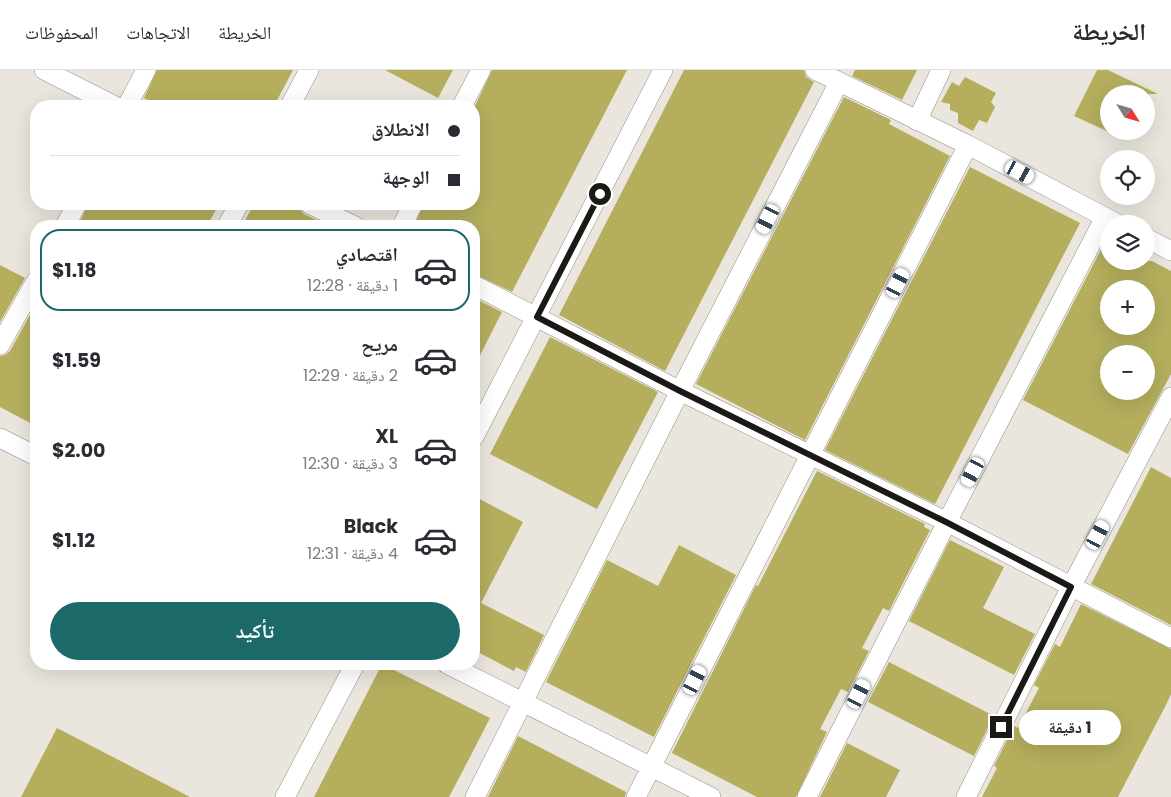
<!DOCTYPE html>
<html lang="ar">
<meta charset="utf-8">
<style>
body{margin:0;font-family:Poppins,"Noto Naskh Arabic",sans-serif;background:#f7f7f7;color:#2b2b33;direction:rtl;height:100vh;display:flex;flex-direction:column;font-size:19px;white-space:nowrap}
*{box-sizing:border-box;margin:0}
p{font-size:16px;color:#7c7c81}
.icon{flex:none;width:28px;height:28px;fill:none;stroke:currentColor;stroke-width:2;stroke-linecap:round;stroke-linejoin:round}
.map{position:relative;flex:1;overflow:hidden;direction:ltr}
.side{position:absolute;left:30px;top:150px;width:450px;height:450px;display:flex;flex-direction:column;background:#fff;border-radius:20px;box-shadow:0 5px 20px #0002;direction:rtl}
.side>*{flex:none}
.banner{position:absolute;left:30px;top:30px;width:450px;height:110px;border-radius:20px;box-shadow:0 5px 20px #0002;direction:rtl;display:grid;align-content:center;height:110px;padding:0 20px;background:#fff}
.needle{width:32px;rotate:127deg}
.controls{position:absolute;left:1100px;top:15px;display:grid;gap:10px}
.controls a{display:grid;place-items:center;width:55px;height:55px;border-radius:50%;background:#fff;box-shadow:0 5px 20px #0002;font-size:25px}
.end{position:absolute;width:22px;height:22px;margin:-11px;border:6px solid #1a1916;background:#fff;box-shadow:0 0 0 2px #fff}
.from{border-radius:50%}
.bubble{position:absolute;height:35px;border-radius:18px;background:#fff;box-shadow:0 5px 20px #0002;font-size:16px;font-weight:700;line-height:35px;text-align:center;direction:rtl}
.car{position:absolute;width:15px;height:30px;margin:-15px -8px;border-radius:6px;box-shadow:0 0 4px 1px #0007;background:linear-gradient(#fff 24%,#345 0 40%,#fff 0 76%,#345 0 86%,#fff 0)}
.banner b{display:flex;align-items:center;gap:18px;height:48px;font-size:19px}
.banner b+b{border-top:1px solid #e1e1e2}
.banner i{width:12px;height:12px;background:#2b2b33}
ul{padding:9px 0 0;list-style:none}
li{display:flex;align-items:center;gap:15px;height:82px;margin:0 10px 8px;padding:0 10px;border:2px solid transparent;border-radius:20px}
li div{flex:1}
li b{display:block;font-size:19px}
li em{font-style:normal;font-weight:700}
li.on{border-color:#1b6969}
li>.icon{width:45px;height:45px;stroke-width:1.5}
.button{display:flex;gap:10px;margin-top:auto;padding:10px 20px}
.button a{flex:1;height:58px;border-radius:30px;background:#1b6969;color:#fff;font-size:20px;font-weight:700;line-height:58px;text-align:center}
header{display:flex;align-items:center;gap:30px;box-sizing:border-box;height:70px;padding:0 25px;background:#fff;border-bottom:1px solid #e1e1e2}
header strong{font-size:24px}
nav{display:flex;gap:28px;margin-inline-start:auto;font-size:18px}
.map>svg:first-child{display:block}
</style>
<header>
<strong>الخريطة</strong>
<nav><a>الخريطة</a><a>الاتجاهات</a><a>المحفوظات</a></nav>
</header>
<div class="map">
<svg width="1171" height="727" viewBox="0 0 1171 727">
<rect width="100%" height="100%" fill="#eae6de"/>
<path fill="#b4ae5d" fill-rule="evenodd" d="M157 0H293L274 36H160L144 28Z
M385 0H453L438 28Z
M492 0H627L512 222 474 204V156H414L424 134H474V38Z
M684 0H804L806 7 814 12 665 301 559 245Z
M855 0H917L902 30 852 6Z
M1097 0H1108L1158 24H1109V62L1074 46Z
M965 7 996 23 991 32 995 37 987 53 979 50 973 61 958 53V43L950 40V34L941 32 952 12 959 16Z
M844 27 891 50 889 54 950 86 805 370 696 314Z
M970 97 1080 153 935 434 825 380Z
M88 134H219L207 156H78Z
M254 134H298L300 140 304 144 329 156H242Z
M1109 164V191H1152L1171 201V304L1128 384 1023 330ZM1109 219H1146V256H1109ZM1109 284H1146V321H1109Z
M0 195 25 208 0 252Z
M474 228 502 242 474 297Z
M36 234V356L0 337V286L5 285 10 281Z
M550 267 658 322 597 439 490 384Z
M1151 397 1171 408V555L1091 514Z
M817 401 925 454 924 457 930 460 889 541 883 538 862 578 869 581 848 622 841 619 820 659 827 662 796 727H757L672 683 756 515 758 516Z
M474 426 523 452 481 533 544 565 526 602 516 597 514 601 474 580Z
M950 470 1004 497 983 538 1035 564 1014 605 909 551Z
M679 475 736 505 654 667 546 612 607 490 658 516Z
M1081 534 1171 579V624L1166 635 1118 727H982L997 698 994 696 1014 656 1018 658 1039 618 1034 615 1055 574 1060 577Z
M889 592 994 646 974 686 868 632Z
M382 594 490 648 469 689 449 727H314Z
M57 658 190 727H21Z
M518 666 626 722 625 727H488Z
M847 673 900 700 886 727H820Z"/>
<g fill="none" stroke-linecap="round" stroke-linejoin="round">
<defs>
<path id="street" d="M44 0 115 36
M815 0 968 75 1118 154
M127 36 146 0
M290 36 309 0
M462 36 481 0
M917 51 941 0
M309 134 355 156
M65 156 77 134
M227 156 239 134
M402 156 413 134
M1146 168 1171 181
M474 215 680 321 947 452 1171 568
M0 275 36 211
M474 367 663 0
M0 368 36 386
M447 594 711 727
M285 727 355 594
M475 727 680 321 839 12
M636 727 968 75
M807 727 947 452 1105 147
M966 727 1071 517 1171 327"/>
</defs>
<use href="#street" stroke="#95918a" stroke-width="20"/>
<use href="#street" stroke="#fff" stroke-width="19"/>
</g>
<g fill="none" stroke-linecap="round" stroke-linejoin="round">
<path stroke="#1a1916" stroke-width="6" d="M600 124 537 247 680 321 946 452 1071 517 1001 657"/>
</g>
</svg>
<div class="controls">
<a><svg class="needle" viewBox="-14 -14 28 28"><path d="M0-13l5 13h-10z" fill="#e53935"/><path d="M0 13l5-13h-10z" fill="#7c7c81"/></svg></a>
<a><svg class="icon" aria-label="locate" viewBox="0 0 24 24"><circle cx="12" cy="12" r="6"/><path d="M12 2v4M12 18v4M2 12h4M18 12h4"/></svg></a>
<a><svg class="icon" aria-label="layers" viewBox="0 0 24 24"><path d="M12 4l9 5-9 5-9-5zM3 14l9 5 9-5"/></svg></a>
<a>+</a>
<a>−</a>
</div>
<i class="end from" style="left:600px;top:124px"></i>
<i class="end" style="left:1001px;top:657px"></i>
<div class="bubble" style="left:1019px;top:640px;width:102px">1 دقيقة</div>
<i class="car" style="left:1020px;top:102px;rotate:118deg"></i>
<i class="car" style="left:768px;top:149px;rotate:207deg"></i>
<i class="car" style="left:898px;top:213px;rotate:27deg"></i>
<i class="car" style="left:973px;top:402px;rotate:208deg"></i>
<i class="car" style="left:1098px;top:465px;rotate:28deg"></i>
<i class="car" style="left:695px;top:610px;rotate:27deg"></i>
<i class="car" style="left:859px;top:624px;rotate:27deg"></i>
<div class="banner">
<b><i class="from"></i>الانطلاق</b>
<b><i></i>الوجهة</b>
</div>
<section class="side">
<ul>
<li class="on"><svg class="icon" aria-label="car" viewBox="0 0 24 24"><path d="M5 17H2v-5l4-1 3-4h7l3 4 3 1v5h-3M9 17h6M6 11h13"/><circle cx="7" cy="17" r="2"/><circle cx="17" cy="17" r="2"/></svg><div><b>اقتصادي</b><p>1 دقيقة · 12:28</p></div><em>$1.18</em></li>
<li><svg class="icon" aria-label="car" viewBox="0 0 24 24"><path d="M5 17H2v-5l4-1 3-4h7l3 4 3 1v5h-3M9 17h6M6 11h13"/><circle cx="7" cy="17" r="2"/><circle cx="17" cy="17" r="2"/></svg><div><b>مريح</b><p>2 دقيقة · 12:29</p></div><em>$1.59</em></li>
<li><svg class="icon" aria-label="car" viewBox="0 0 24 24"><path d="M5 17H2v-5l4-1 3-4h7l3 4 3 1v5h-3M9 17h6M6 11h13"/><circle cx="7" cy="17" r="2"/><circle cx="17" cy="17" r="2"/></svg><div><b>XL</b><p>3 دقيقة · 12:30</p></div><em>$2.00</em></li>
<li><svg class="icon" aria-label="car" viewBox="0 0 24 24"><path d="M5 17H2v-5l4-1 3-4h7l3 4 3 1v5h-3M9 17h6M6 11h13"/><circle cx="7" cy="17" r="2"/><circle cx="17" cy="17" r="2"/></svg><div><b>Black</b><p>4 دقيقة · 12:31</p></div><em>$1.12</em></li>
</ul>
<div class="button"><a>تأكيد</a></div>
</section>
</div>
